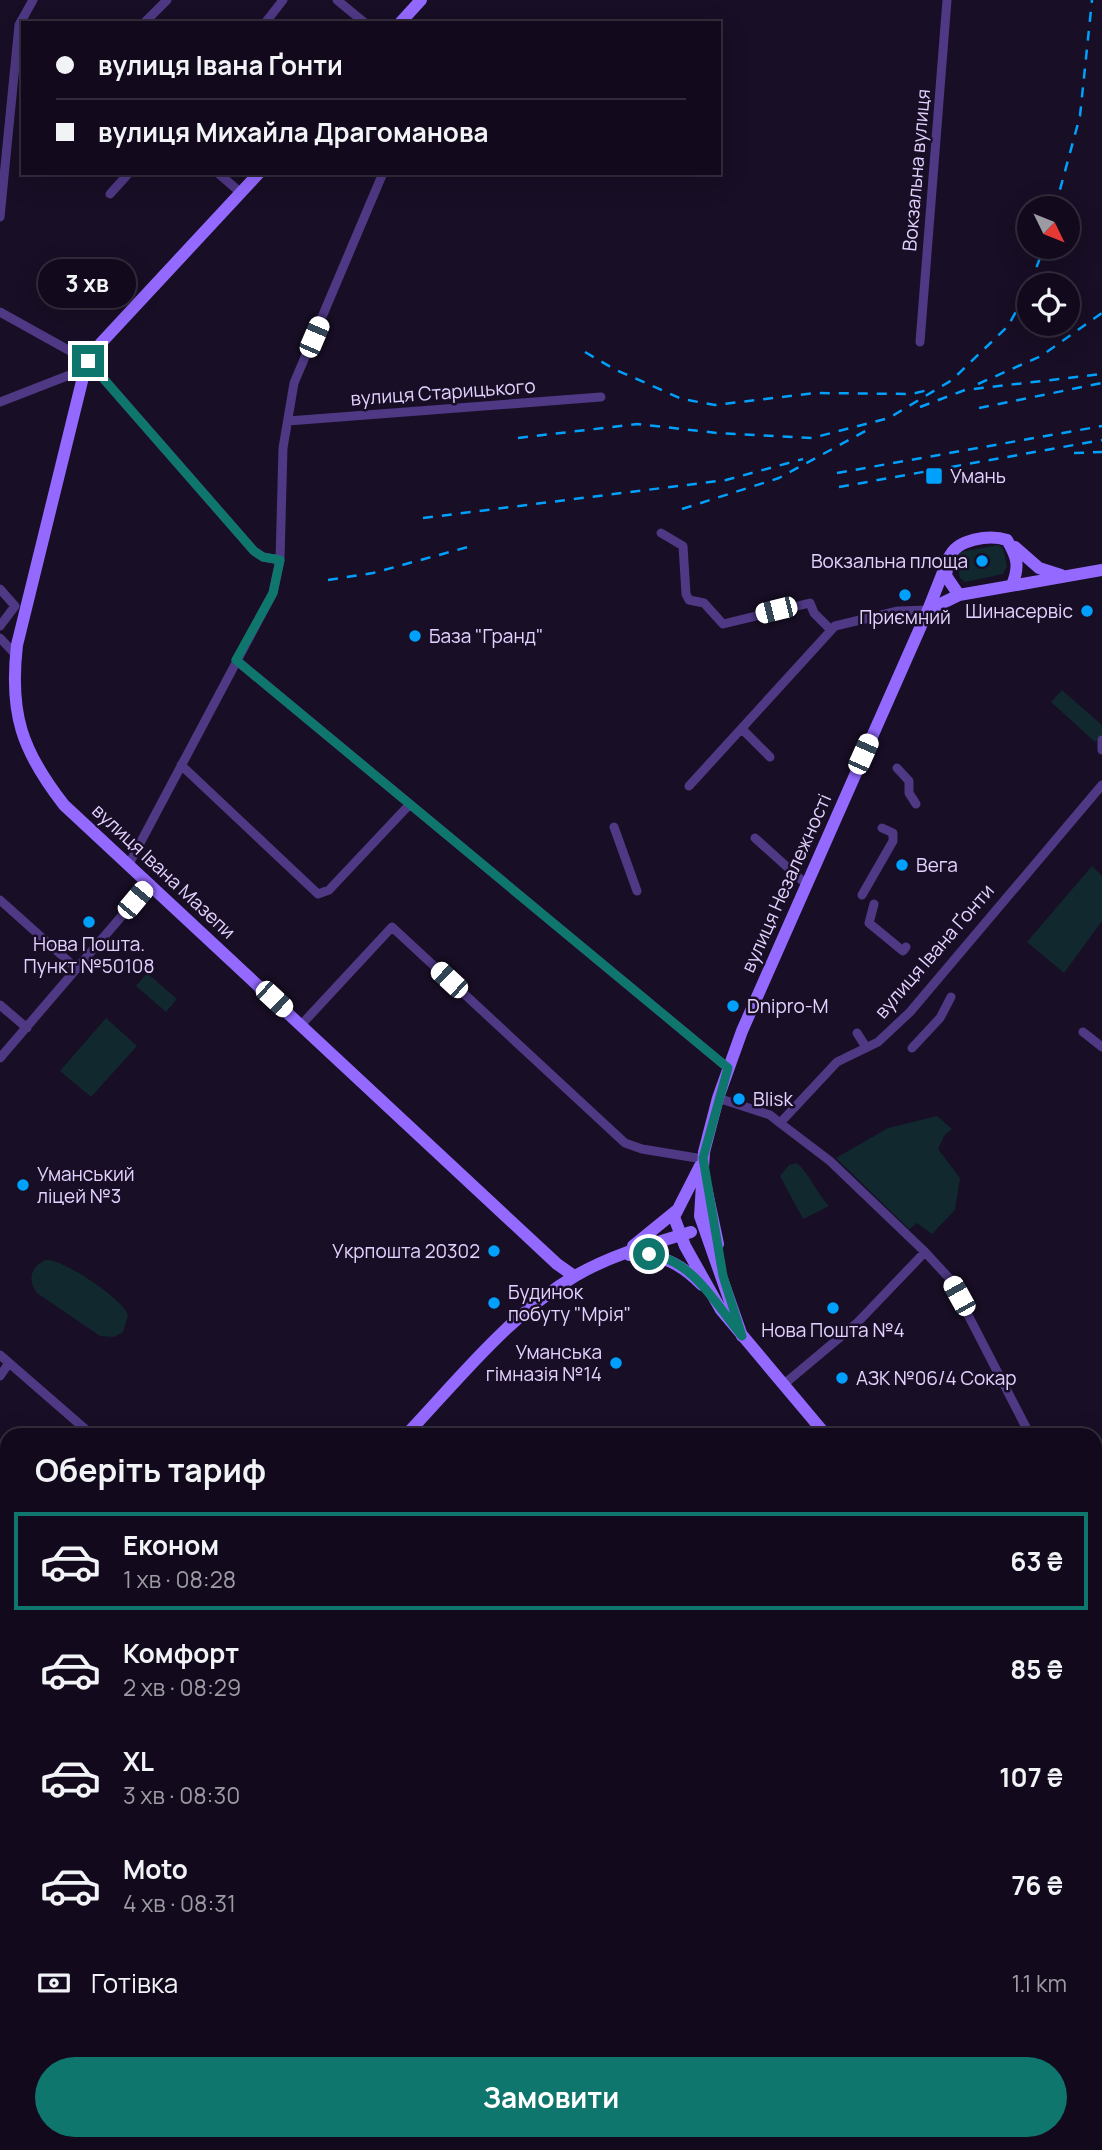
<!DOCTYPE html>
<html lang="uk">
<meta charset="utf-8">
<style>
body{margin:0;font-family:Manrope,sans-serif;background:#1b1325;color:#f1f3f6;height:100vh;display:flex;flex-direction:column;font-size:26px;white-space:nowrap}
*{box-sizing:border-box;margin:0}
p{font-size:23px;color:#9c9aa3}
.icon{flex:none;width:38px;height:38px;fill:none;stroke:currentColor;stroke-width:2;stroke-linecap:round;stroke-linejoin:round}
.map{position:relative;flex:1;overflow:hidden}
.side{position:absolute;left:0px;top:1428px;width:1102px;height:723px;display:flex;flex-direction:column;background:#120a1c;border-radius:21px 21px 0 0;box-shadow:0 7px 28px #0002,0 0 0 2px #312b3b}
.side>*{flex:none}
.hud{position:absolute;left:21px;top:21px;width:700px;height:154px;border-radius:0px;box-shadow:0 7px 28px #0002,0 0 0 2px #312b3b;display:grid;align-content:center;height:154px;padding:0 35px;background:#120a1c}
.needle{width:46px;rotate:133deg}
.controls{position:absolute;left:1017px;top:196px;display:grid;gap:14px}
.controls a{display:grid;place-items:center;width:63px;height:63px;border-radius:50%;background:#120a1c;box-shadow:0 7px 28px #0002,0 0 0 2px #312b3b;font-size:35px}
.end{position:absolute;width:32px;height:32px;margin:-16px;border:9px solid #0f766e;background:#fff;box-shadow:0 0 0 4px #fff}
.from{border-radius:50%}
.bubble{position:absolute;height:49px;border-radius:24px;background:#120a1c;box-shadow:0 7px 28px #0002,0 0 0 2px #312b3b;font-size:23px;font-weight:700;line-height:49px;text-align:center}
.car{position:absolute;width:21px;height:42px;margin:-21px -10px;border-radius:9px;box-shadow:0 0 5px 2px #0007;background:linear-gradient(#fff 24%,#345 0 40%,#fff 0 76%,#345 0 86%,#fff 0)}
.hud b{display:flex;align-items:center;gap:24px;height:66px;font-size:26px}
.hud b+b{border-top:2px solid #312b3b}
.hud i{width:18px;height:18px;background:#f1f3f6}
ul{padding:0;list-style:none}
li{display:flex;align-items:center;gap:21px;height:98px;margin:0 14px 10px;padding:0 21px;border:4px solid transparent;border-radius:0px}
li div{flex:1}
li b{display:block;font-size:26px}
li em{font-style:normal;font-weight:700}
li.on{border-color:#0f766e}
li>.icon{width:63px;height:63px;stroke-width:1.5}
h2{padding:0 35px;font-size:32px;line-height:84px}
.pay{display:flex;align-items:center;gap:18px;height:77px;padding:0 35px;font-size:26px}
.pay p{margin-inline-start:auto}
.action{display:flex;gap:14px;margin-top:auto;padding:14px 35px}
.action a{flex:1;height:80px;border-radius:42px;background:#0f766e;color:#fff;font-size:28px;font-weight:700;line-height:80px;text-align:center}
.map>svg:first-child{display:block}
</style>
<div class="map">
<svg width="1102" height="2150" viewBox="0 0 1102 2150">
<rect width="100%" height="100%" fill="#180e25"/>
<path fill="#11282f" d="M998 545 1003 548 1007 566 1003 574 965 582 960 578 956 560 960 552Z
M1062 690 1102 725V735L1095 742 1051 702Z
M1092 866 1102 876V921L1064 973 1027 942Z
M147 973 177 999 166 1012 136 986Z
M106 1018 137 1046 91 1097 60 1071Z
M937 1116 952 1129 944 1136 938 1149 960 1178 955 1210 932 1234 917 1223 909 1229 836 1158 888 1128Z
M797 1163C811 1176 816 1192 829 1206L803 1219 780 1176 789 1165Z
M46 1260C62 1258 123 1299 128 1315L123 1332 114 1337 100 1336 37 1293C27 1280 31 1266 46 1260Z
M1102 2078V2150H1081L1077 2144H1096V2082Z
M596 2144H806L800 2150H590Z"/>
<path fill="#090f43" d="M1102 1552V1988H1096V1559Z"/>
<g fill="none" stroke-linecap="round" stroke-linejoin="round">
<path stroke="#090f43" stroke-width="2.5" d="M0 1917H7
M224 2150 226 2144"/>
<path stroke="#4f3884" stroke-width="9" d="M337 0 365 23
M144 23 167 0
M265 23 283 0
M218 173 241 193
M110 194 129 173
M0 217 19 25 33 0
M0 312 88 361 254 551 263 557 280 560
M920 342 947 0
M0 402 85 369
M288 421 601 397
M661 533 683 546 686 594 689 600 704 603 723 624 810 603 814 613 831 630
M0 589 15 606 0 626
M0 638 16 655
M236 660 728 1068
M743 730 770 757
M1102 740V750
M181 765 318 894 329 890 410 804
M897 768 909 781V793L916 804
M689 786 835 626 898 611 928 610
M614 827 637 891
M755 838 806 884
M129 864 273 593 280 560 283 448 294 383 383 173
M862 895 893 841V833L882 828
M0 900 77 969
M874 904 869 923 903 951 906 947
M0 1005 27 1028
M301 1025 392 927 625 1143 642 1149 703 1159
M1083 1032 1102 1047
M857 1033 866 1047
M912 1048 940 1018 951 997
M0 1058 150 883
M718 1098 770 1115 780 1123 830 1161 925 1252 857 1323 783 1385
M780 1123 837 1062 878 1042 910 1012 1102 785
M925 1252 949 1278 1030 1435
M0 1355 92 1435
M0 1376 9 1363
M1096 1509 1102 1502
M0 1608 7 1599
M0 1944 7 1942
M0 1952 7 1954
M0 2021 7 2023
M1102 2035V2043
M0 2118 7 2117
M310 2144 313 2150
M105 2150 107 2144
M190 2150 193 2144
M391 2150 397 2144
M946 2150 954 2144"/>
<path stroke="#9469ff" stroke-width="12" d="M400 23 421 0
M259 173 101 343 85 369 17 645C9 714 22 751 64 805L557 1264 574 1276
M1015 547 1039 568 1061 575
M959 595 946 576C947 570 947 563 949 558 956 539 990 534 1007 540 1017 557 1020 566 1012 585
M928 610 959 595 1102 570
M700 1166 674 1217 685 1246 721 1310 826 1435
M706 1187 718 1244
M633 1246 676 1211
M629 1255C661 1254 679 1262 702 1285
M742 1336 700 1216 704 1152 718 1098 742 1031 928 610 949 557
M406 1435C459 1379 508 1316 575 1276 611 1255 651 1244 691 1232
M0 1729H7
M1062 2144 1066 2150"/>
<path stroke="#00a0fd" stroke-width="2.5" stroke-dasharray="10 9" stroke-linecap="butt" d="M1055 208 1080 116 1092 0
M1030 285 1044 247
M585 352 614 369 682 399 715 405 815 393 912 394 928 390
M978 384 1041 356 1102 313
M920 407 965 390 1102 374
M979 408 1102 383
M518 438 637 424 717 433 812 438 889 418 952 380 1008 326 1029 288
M1074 453 1102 452
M837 473 1102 426
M839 487 1102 440
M682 509 779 478 869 429
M423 518 726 480 803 459
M328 580 373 573 468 547"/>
</g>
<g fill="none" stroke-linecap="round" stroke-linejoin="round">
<path stroke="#0f766e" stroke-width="9" d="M88 361 254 551 263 557 280 560 273 593 236 660 728 1068 703 1158 723 1276 742 1336C716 1305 694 1260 649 1254"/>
</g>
<g fill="#00a0fd" stroke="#180e25" stroke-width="2.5">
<rect x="925" y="467" width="18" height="18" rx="3.5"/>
<circle cx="982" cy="561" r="7"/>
<circle cx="905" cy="595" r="7"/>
<circle cx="1087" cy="611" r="7"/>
<circle cx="415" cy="636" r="7"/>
<circle cx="902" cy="865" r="7"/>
<circle cx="89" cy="922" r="7"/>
<circle cx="733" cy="1006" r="7"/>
<circle cx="739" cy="1099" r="7"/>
<circle cx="23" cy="1185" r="7"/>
<circle cx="494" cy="1251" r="7"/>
<circle cx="494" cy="1303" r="7"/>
<circle cx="833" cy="1308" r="7"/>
<circle cx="616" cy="1363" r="7"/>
<circle cx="842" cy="1378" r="7"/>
</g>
<g text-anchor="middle" stroke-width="5" stroke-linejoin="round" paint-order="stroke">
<g font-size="19" fill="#e3d2ff" stroke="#180e25">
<text transform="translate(916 170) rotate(-85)" y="7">Вокзальна вулиця</text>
<text transform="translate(443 392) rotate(-4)" y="7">вулиця Старицького</text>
<text transform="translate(164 871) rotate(43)" y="7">вулиця Івана Мазепи</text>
<text transform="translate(786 883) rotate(-66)" y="7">вулиця Незалежності</text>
<text transform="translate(934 951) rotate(-49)" y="7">вулиця Івана Ґонти</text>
</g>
<g font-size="19" fill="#e3d2ff" stroke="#180e25" text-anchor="start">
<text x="950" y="483">Умань</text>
<text x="968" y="568" text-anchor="end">Вокзальна площа</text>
<text x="1073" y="618" text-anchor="end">Шинасервіс</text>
<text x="905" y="624" text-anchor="middle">Приємний</text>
<text x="429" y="643">База "Гранд"</text>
<text x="916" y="872">Вега</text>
<text x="89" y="951" text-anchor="middle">Нова Пошта.<tspan x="89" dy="22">Пункт №50108</tspan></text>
<text x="747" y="1013">Dnipro-M</text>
<text x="753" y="1106">Blisk</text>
<text x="37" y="1181">Уманський<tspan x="37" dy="22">ліцей №3</tspan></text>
<text x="480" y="1258" text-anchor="end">Укрпошта 20302</text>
<text x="508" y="1299">Будинок<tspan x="508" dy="22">побуту "Мрія"</tspan></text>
<text x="833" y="1337" text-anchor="middle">Нова Пошта №4</text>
<text x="602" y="1359" text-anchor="end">Уманська<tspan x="602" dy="22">гімназія №14</tspan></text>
<text x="856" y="1385">АЗК №06/4 Сокар</text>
</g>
</g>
</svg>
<div class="controls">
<a><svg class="needle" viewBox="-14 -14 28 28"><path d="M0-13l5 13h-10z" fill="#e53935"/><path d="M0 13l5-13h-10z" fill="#9c9aa3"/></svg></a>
<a><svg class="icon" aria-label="locate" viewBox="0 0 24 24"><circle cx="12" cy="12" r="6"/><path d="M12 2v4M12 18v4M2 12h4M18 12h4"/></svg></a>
</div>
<i class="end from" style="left:649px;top:1254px"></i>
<i class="end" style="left:88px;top:361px"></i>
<div class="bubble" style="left:38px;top:259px;width:98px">3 хв</div>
<i class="car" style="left:314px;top:337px;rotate:23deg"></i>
<i class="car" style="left:776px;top:610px;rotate:256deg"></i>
<i class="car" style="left:863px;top:754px;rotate:24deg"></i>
<i class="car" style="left:135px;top:900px;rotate:40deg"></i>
<i class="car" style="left:449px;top:980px;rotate:313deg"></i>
<i class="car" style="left:274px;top:999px;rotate:133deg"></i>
<i class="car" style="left:959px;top:1296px;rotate:331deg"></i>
<div class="hud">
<b><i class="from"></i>вулиця Івана Ґонти</b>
<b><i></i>вулиця Михайла Драгоманова</b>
</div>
<section class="side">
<h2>Оберіть тариф</h2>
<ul>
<li class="on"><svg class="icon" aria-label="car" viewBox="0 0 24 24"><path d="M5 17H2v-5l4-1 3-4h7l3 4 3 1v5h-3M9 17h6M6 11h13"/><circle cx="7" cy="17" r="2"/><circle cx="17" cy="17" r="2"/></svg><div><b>Економ</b><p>1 хв · 08:28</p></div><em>63 ₴</em></li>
<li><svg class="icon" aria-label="car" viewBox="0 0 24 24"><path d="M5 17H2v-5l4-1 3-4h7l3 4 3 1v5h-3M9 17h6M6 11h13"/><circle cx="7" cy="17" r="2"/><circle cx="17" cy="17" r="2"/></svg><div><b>Комфорт</b><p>2 хв · 08:29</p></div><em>85 ₴</em></li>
<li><svg class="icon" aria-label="car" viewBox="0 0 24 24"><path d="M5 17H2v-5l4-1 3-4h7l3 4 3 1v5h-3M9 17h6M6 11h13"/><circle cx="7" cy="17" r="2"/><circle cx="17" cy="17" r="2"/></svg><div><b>XL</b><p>3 хв · 08:30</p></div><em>107 ₴</em></li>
<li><svg class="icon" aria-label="car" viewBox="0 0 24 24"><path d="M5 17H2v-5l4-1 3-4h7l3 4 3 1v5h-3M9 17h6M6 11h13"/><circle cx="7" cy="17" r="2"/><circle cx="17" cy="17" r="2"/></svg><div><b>Moto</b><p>4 хв · 08:31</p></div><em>76 ₴</em></li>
</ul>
<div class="pay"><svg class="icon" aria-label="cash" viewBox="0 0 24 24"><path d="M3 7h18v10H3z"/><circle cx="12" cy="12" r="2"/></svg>Готівка<p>1.1 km</p></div>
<div class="action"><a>Замовити</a></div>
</section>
</div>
